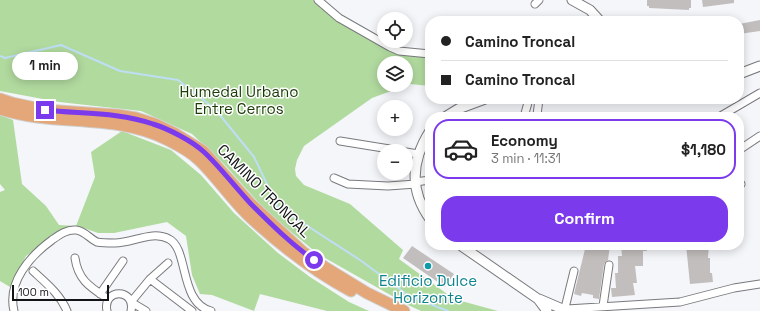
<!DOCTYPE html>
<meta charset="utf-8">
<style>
body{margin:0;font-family:"Space Grotesk",sans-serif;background:#f6f6f6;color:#222;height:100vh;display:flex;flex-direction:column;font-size:15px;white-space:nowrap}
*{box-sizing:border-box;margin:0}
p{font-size:13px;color:#767676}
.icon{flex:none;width:22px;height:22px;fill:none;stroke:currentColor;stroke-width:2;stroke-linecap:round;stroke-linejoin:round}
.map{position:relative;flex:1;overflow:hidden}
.panel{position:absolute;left:425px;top:112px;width:319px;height:138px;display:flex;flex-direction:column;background:#fff;border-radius:16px;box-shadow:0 2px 10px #0003}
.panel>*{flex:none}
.hud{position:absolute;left:425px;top:16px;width:319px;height:88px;border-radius:16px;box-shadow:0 2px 10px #0003;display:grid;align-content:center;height:88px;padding:0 16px;background:#fff}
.fabs{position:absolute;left:377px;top:12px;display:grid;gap:8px}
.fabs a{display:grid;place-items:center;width:36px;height:36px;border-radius:50%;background:#fff;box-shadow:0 2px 10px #0003;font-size:20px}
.scale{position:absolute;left:12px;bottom:10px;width:97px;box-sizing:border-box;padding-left:4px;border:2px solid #121314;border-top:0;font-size:11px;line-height:14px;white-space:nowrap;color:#121314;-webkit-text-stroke:3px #fff;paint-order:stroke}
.end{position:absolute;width:18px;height:18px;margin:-9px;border:5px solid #7c3aed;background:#fff;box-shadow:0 0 0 2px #fff}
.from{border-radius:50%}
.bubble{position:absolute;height:28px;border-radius:14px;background:#fff;box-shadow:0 2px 10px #0003;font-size:13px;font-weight:700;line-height:28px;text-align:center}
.hud b{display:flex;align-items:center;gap:14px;height:38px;font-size:15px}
.hud b+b{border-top:1px solid #e0e0e0}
.hud i{width:10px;height:10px;background:#222}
ul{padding:7px 0 0;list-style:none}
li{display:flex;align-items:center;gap:12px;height:60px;margin:0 8px 6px;padding:0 8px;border:2px solid transparent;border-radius:16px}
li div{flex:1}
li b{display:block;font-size:15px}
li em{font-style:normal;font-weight:700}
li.on{border-color:#7c3aed}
li>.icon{width:36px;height:36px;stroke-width:1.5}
.action{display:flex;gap:8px;margin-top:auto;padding:8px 16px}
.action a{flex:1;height:46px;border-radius:16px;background:#7c3aed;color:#fff;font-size:16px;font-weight:700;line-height:46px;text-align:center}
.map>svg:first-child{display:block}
</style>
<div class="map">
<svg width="760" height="311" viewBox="0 0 760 311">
<rect width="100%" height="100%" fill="#f4f6fa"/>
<path fill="#b1da9f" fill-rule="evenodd" d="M0 0H314L336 21 395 53 430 56V86L410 84 372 98 304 146 297 160 295 169 296 176 304 185 350 204 403 250 399 259 454 299 498 311H421L408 305 318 254 267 212 224 164 192 134 141 111 59 102 0 91ZM384 63H406V85H384Z
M0 115 13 120 22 184 46 206 59 225 76 226 95 177 91 152 122 131 171 150 201 175 234 213 278 253 310 277 349 302 369 311H327L260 294 254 311 212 295 200 294 192 275 186 236 167 222 114 233H98L81 227 60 232 26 256 10 287 0 281V192L5 190 0 184Z"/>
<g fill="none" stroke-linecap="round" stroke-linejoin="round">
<path stroke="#bedef4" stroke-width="2" d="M0 56 5 58 61 45 120 71 178 80 215 109 254 157 278 207 360 260 409 296 448 311"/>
</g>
<path fill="#c3bebe" d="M647 0H691V8H689V10L649 8V6H647Z
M702 0H734V3L703 7Z
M760 20V31L739 34V24Z
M586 245H610L608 260 604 264 599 299 593 298V295L582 293 581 296 574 294Z
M621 245H646L647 251H643V266H635L637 283H633L635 295 612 297 611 288H616L615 273H618V256H622Z
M686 245H709L708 258H710V273H712L713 282 690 284Z
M412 246 454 274 445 287 403 258Z"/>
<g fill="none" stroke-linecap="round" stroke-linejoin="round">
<defs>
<path id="minor" d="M318 0 339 18 390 47 399 51 430 54
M535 4 539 0
M539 99 537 115 539 117
M524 117 529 99
M562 117H594
M719 117 760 93
M340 141 402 151
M739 150 760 136
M406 152 418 154
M334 178 348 184 388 186 416 184
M739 181 741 184
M415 182 430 180
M75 258C78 280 90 287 108 299
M33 271C46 283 60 294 67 311
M150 279 192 311
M100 294 123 261
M603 306 609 265
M565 308 574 271
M567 309 680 302 734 288 760 284
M14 311C7 282 30 256 52 240 59 235 67 229 76 230 85 231 90 239 97 242 102 243 110 243 115 243 133 243 152 230 169 239 189 249 179 303 211 311
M107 311C102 288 136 288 131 311
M146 311 131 302 150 279 168 263"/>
<path id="tertiary" d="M572 0 590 10 600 21
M739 74 760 66
M445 117 458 109 485 99
M430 131C411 161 409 190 430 219
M460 245 538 299 547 311
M539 299 560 308"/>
<path id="primary" d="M0 99 12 103 45 110 118 115 136 118 155 124 174 133 203 151 250 203 303 252 326 268 367 293 404 311
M0 109C55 127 116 113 168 140 178 145 191 152 199 160 217 177 231 199 249 216 280 245 314 271 351 291"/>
</defs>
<use href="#minor" stroke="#797a7d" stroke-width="9"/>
<use href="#tertiary" stroke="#797a7d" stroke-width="11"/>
<use href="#primary" stroke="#d0d0d0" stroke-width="13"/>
<use href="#minor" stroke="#fff" stroke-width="7"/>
<use href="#tertiary" stroke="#fff" stroke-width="9"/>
<use href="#primary" stroke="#e4a779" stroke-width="11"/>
</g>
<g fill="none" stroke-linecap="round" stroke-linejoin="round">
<path stroke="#7c3aed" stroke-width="5" d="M45 110C81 114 119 112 153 124 169 129 192 141 204 152 221 168 235 187 251 204 271 224 291 244 314 260"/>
</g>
<circle fill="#0f9aa8" stroke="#fff" stroke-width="1.5" cx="428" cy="266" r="4"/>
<g text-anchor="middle" stroke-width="3" stroke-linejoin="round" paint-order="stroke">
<g font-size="15" fill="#1b3b06" stroke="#fff">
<text x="239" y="97">Humedal Urbano<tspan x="239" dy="17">Entre Cerros</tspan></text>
</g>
<g font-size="15" fill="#121314" stroke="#fff">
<text transform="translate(264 191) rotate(45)" y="5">CAMINO TRONCAL</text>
</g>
<g font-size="15" fill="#0d838f" stroke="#fff">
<text x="428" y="286">Edificio Dulce<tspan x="428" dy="17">Horizonte</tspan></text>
</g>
</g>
</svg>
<div class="fabs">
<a><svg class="icon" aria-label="locate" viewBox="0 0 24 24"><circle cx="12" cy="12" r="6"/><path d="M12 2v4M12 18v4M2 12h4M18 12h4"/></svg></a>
<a><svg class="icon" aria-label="layers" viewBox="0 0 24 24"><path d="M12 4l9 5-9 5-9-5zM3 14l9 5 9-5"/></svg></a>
<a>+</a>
<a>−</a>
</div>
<div class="scale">100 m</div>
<i class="end from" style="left:314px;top:260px"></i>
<i class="end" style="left:45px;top:110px"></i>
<div class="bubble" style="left:12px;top:52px;width:66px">1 min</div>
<div class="hud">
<b><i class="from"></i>Camino Troncal</b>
<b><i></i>Camino Troncal</b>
</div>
<section class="panel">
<ul>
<li class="on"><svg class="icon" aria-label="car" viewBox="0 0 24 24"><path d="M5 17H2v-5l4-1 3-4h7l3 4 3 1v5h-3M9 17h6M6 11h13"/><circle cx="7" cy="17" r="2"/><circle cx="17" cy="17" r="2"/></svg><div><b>Economy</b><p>3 min · 11:31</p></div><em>$1,180</em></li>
</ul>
<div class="action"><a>Confirm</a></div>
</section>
</div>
